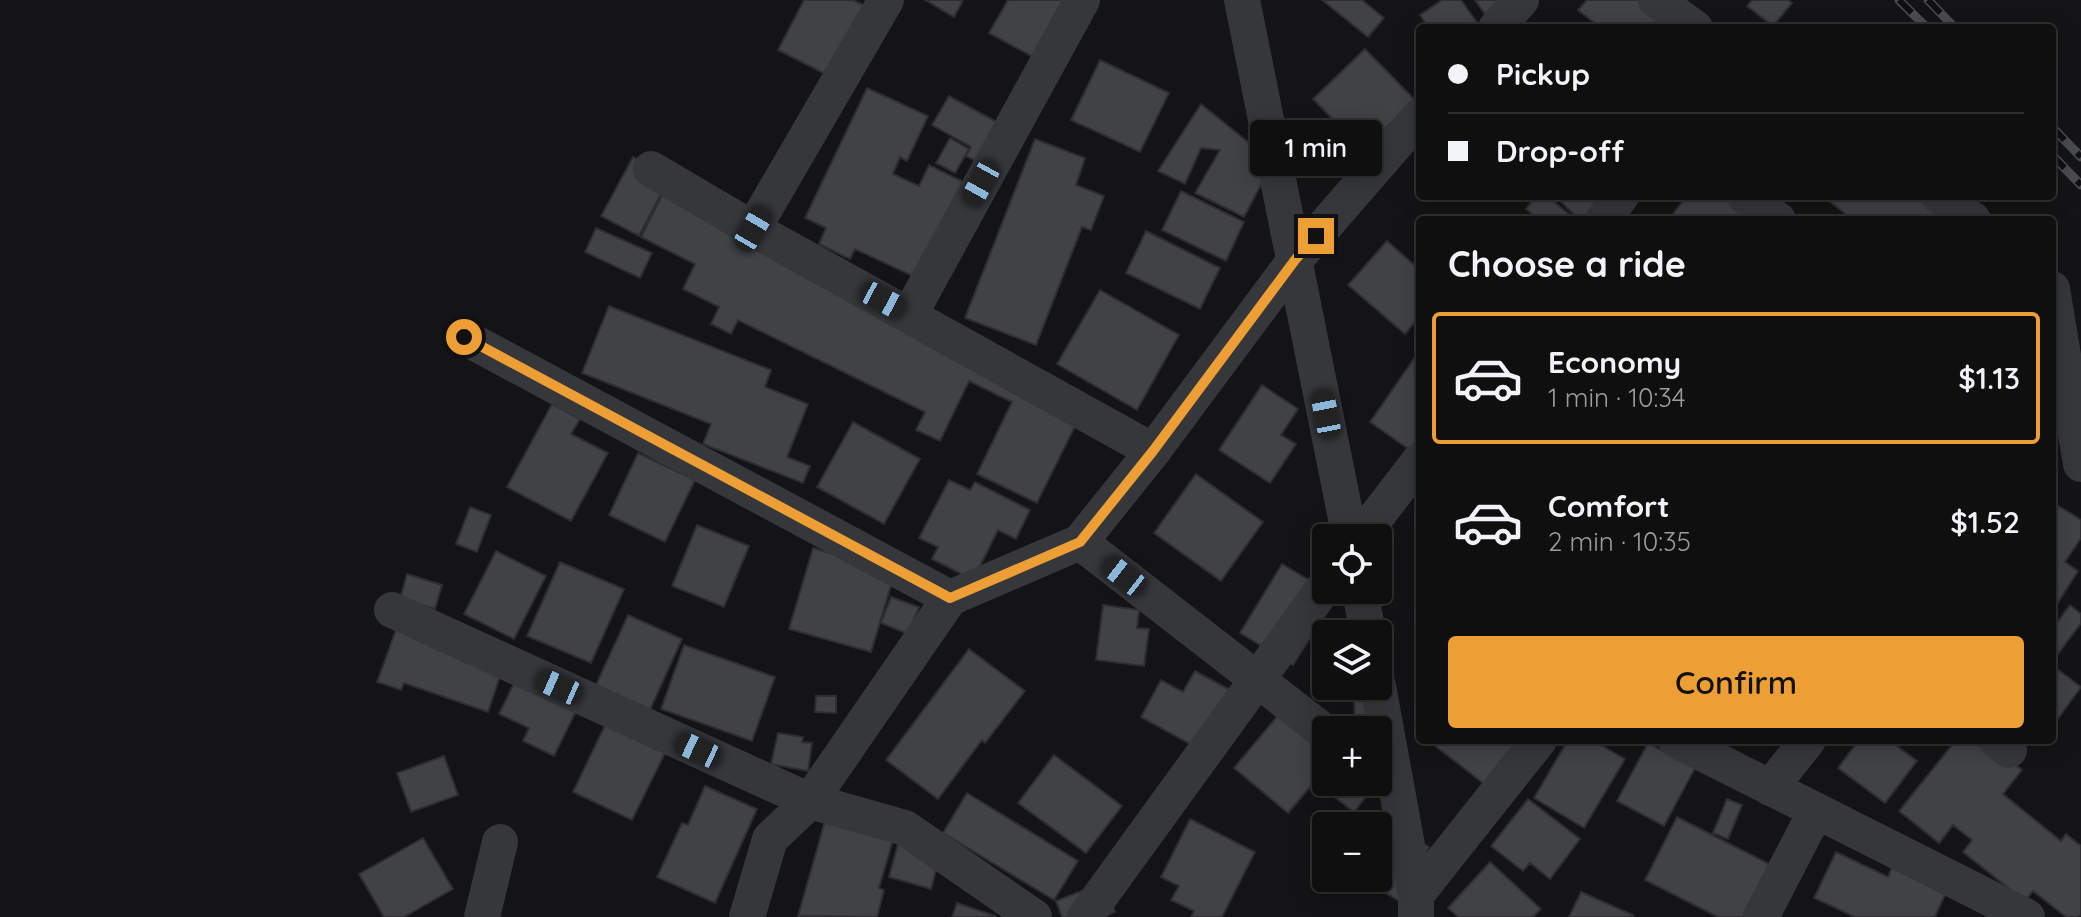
<!DOCTYPE html>
<meta charset="utf-8">
<style>
body{margin:0;font-family:Quicksand,sans-serif;background:#1d1d1e;color:#f1f3f6;height:100vh;display:flex;flex-direction:column;font-size:30px;white-space:nowrap}
*{box-sizing:border-box;margin:0}
p{font-size:26px;color:#9b9c9f}
.icon{flex:none;width:44px;height:44px;fill:none;stroke:currentColor;stroke-width:2;stroke-linecap:round;stroke-linejoin:round}
.map{position:relative;flex:1;overflow:hidden}
.panel{position:absolute;left:1416px;top:216px;width:640px;height:528px;display:flex;flex-direction:column;background:#0f0f10;border-radius:8px;box-shadow:0 4px 20px #0003,0 0 0 2px #2f2f30}
.panel>*{flex:none}
.guide{position:absolute;left:1416px;top:24px;width:640px;height:176px;border-radius:8px;box-shadow:0 4px 20px #0003,0 0 0 2px #2f2f30;display:grid;align-content:center;height:176px;padding:0 32px;background:#0f0f10}
.tools{position:absolute;left:1312px;top:524px;display:grid;gap:16px}
.tools a{display:grid;place-items:center;width:80px;height:80px;border-radius:8px;background:#0f0f10;box-shadow:0 4px 20px #0003,0 0 0 2px #2f2f30;font-size:40px}
.end{position:absolute;width:36px;height:36px;margin:-18px;border:10px solid #ed9e35;background:#111;box-shadow:0 0 0 4px #111}
.from{border-radius:50%}
.bubble{position:absolute;height:56px;border-radius:8px;background:#0f0f10;box-shadow:0 4px 20px #0003,0 0 0 2px #2f2f30;font-size:26px;font-weight:600;line-height:56px;text-align:center}
.car{position:absolute;width:24px;height:48px;margin:-24px -12px;border-radius:10px;box-shadow:0 0 6px 2px #0007;background:linear-gradient(#222 24%,#8ab4d8 0 40%,#222 0 76%,#8ab4d8 0 86%,#222 0)}
.guide b{display:flex;align-items:center;gap:28px;height:76px;font-size:30px}
.guide b+b{border-top:2px solid #2f2f30}
.guide i{width:20px;height:20px;background:#f1f3f6}
ul{padding:0;list-style:none}
li{display:flex;align-items:center;gap:24px;height:132px;margin:0 16px 12px;padding:0 16px;border:4px solid transparent;border-radius:8px}
li div{flex:1}
li b{display:block;font-size:30px}
li em{font-style:normal;font-weight:600}
li.active{border-color:#ed9e35}
li>.icon{width:72px;height:72px;stroke-width:1.5}
h2{padding:0 32px;font-size:36px;line-height:96px}
.cta{display:flex;gap:16px;margin-top:auto;padding:16px 32px}
.cta a{flex:1;height:92px;border-radius:8px;background:#ed9e35;color:#111;font-size:32px;font-weight:600;line-height:92px;text-align:center}
.map>svg:first-child{display:block}
</style>
<div class="map">
<svg width="2081" height="917" viewBox="0 0 2081 917">
<rect width="100%" height="100%" fill="#141416"/>
<path fill="#404246" stroke="#2e2e32" stroke-width="2" d="M804 0H853L876 11 841 82 778 50Z
M925 0H963L954 17Z
M1008 0H1075L1044 63 989 33Z
M1322 0H1362L1384 18 1368 37Z
M1442 0H1461L1481 28H1429L1420 15Z
M1475 0H1524L1492 24Z
M1587 0H1655L1667 9 1652 28H1601L1578 10Z
M1752 0H1788L1792 3 1773 26 1747 6Z
M1365 49 1415 100 1363 150 1313 99Z
M1100 60 1169 93 1140 152 1071 120Z
M867 88 928 116 907 161 900 157 893 174 919 186 929 165 978 189 932 285 855 249 850 259 819 244 826 228 805 218Z
M949 96 1015 132 994 171 966 156 971 147 932 125Z
M1201 104 1273 162 1244 217 1195 193 1220 150 1201 148 1185 184 1158 171Z
M950 138 969 149 955 173 936 163Z
M1035 139 1085 158 1076 185 1104 196 1091 230 1082 227 1036 345 965 318Z
M633 157 670 177 639 236 601 216Z
M664 191 1089 398 1037 503 977 474 1012 402 969 381 940 441 916 430 925 412 738 320 731 334 711 324 719 307 683 289 695 264 641 237Z
M1181 191 1244 222 1226 261 1162 230Z
M1536 196H1547L1576 220H1540L1526 209Z
M1565 196H1592L1607 210 1598 220H1580L1560 201Z
M1687 196H1726L1756 220H1668Z
M1823 196H1928L1944 220H1853Z
M596 228 652 253 640 278 585 252Z
M1146 231 1220 268 1200 309 1126 273Z
M1387 241 1420 270V316L1405 334 1348 285Z
M1100 290 1179 335 1137 410 1057 364Z
M609 306 771 370 765 387 808 404 787 457 810 466 803 483 703 444 711 424 582 373Z
M1420 350V457L1370 422Z
M1262 385 1298 409 1281 435 1296 444 1270 483 1219 450Z
M552 404 580 419 571 434 608 453 571 521 507 487Z
M853 422 920 459 884 524 817 487Z
M638 453 695 480 665 542 609 515Z
M1196 474 1263 522 1221 581 1154 533Z
M949 480 970 490 975 482 1030 510 1016 539 998 530 973 580 932 559 938 547 919 538Z
M2052 502 2081 520V538L2065 562 2078 571 2052 612Z
M470 507 491 515 477 552 456 544Z
M697 525 749 546 724 607 672 586Z
M813 548 895 572 871 652 789 629Z
M496 551 546 576 514 639 464 614Z
M560 562 624 589 591 663 527 636Z
M1282 564 1336 596 1293 665 1240 633Z
M407 574 442 585 435 609 400 599Z
M891 597 919 607 908 634 881 623Z
M1103 605 1139 610 1137 628 1149 629 1144 666 1096 660Z
M2070 605 2081 614V623L2052 662V629Z
M628 615 682 639 650 710 596 685Z
M397 627 504 664 488 712 404 683 401 690 377 682Z
M684 645 775 677 752 741 661 709Z
M969 649 1025 691 985 743 982 740 938 799 886 760Z
M2052 665 2081 687 2052 727Z
M521 669 582 699 554 756 523 741 529 728 499 714Z
M1195 671 1232 691 1199 749 1141 717 1161 680 1183 692Z
M816 696H836V713L815 712Z
M1372 699 1374 730H1355L1354 701Z
M1280 713 1326 751V768L1288 813 1234 768Z
M607 721 667 749 632 820 573 792Z
M778 733 803 737 802 742 812 743 808 771 771 764Z
M1438 740H1532L1492 790 1434 745Z
M1568 740H1592L1625 759 1584 828 1534 798Z
M1859 740H1889L1917 761 1885 803 1838 768Z
M1956 740H1984L2022 770 2003 794 2061 841 2066 834 2081 846V914L2079 917H2066L2033 891 2025 901 1963 852 1972 840 1953 825 1939 843 1899 811Z
M1648 743 1695 768 1664 826 1617 801Z
M1054 755 1122 806 1086 853 1018 803Z
M444 756 458 795 411 812 397 773Z
M1326 768V782H1363L1372 789 1354 812 1315 782Z
M705 786 757 809 715 903 657 877 682 823 688 825Z
M967 793 1078 861 1054 900 943 833Z
M1528 799 1580 839 1550 879 1530 863 1523 871 1491 846Z
M1727 799 1742 805 1728 839 1713 833Z
M827 814 895 833 879 888 884 890 877 917 798 916Z
M1677 817 1773 866 1747 917H1718L1645 880Z
M1190 819 1255 852 1222 917H1191L1194 911 1171 900 1179 886 1161 877Z
M901 833 943 844 931 889 889 877Z
M1409 835 1429 847 1420 862 1415 910 1360 878H1378V838L1390 845Z
M423 838 453 889 404 917H384L359 874Z
M1836 852 1888 877 1896 856 1951 881 1935 917H1855L1814 898Z
M1490 862 1541 909 1533 917H1458L1448 908Z
M1104 882 1115 912 1101 917H1062L1056 901Z
M1581 892 1633 915 1632 917H1569Z
M957 903 995 916V917H952Z"/>
<g fill="none" stroke-linecap="round" stroke-linejoin="round">
<path stroke="#35373b" stroke-width="36" d="M1242 0 1350 538
M1656 0 1695 28
M1496 28 1521 0
M651 169 753 229 1153 451
M1745 196 1778 220
M1939 196 1973 220
M1603 220 1621 196
M753 229 886 0
M2052 289 2081 464
M910 314 1082 0
M464 337 950 598
M1360 538 1420 460
M1080 542 1326 733
M1360 590 1368 634
M392 610 810 801 905 828 1034 917
M1378 686 1416 895V917
M1676 740 2027 917
M1996 740 2009 750
M1770 788 1808 740
M1416 895 1539 740
M482 917 500 842
M747 917 770 839 810 801 950 598 1080 542 1153 451 1295 260 1420 116
M1085 917 1326 585
M1761 917 1816 811"/>
<defs>
<path id="rail" d="M1899 0 1927 28
M1928 0 1955 28
M2052 127 2081 157
M2052 155 2081 185"/>
</defs>
<use href="#rail" stroke="#484b50" stroke-width="9"/>
<use href="#rail" stroke="#0f0f11" stroke-width="6" stroke-dasharray="18" stroke-linecap="butt"/>
</g>
<g fill="none" stroke-linecap="round" stroke-linejoin="round">
<path stroke="#ed9e35" stroke-width="10" d="M464 337 950 598 1080 542 1153 451 1295 260 1316 236"/>
</g>
</svg>
<div class="tools">
<a><svg class="icon" aria-label="locate" viewBox="0 0 24 24"><circle cx="12" cy="12" r="6"/><path d="M12 2v4M12 18v4M2 12h4M18 12h4"/></svg></a>
<a><svg class="icon" aria-label="layers" viewBox="0 0 24 24"><path d="M12 4l9 5-9 5-9-5zM3 14l9 5 9-5"/></svg></a>
<a>+</a>
<a>−</a>
</div>
<i class="end from" style="left:464px;top:337px"></i>
<i class="end" style="left:1316px;top:236px"></i>
<div class="bubble" style="left:1250px;top:120px;width:132px">1 min</div>
<i class="car" style="left:981px;top:183px;rotate:209deg"></i>
<i class="car" style="left:753px;top:229px;rotate:30deg"></i>
<i class="car" style="left:883px;top:300px;rotate:118deg"></i>
<i class="car" style="left:1326px;top:414px;rotate:349deg"></i>
<i class="car" style="left:1124px;top:576px;rotate:308deg"></i>
<i class="car" style="left:559px;top:687px;rotate:294deg"></i>
<i class="car" style="left:698px;top:750px;rotate:295deg"></i>
<div class="guide">
<b><i class="from"></i>Pickup</b>
<b><i></i>Drop-off</b>
</div>
<section class="panel">
<h2>Choose a ride</h2>
<ul>
<li class="active"><svg class="icon" aria-label="car" viewBox="0 0 24 24"><path d="M5 17H2v-5l4-1 3-4h7l3 4 3 1v5h-3M9 17h6M6 11h13"/><circle cx="7" cy="17" r="2"/><circle cx="17" cy="17" r="2"/></svg><div><b>Economy</b><p>1 min · 10:34</p></div><em>$1.13</em></li>
<li><svg class="icon" aria-label="car" viewBox="0 0 24 24"><path d="M5 17H2v-5l4-1 3-4h7l3 4 3 1v5h-3M9 17h6M6 11h13"/><circle cx="7" cy="17" r="2"/><circle cx="17" cy="17" r="2"/></svg><div><b>Comfort</b><p>2 min · 10:35</p></div><em>$1.52</em></li>
</ul>
<div class="cta"><a>Confirm</a></div>
</section>
</div>
